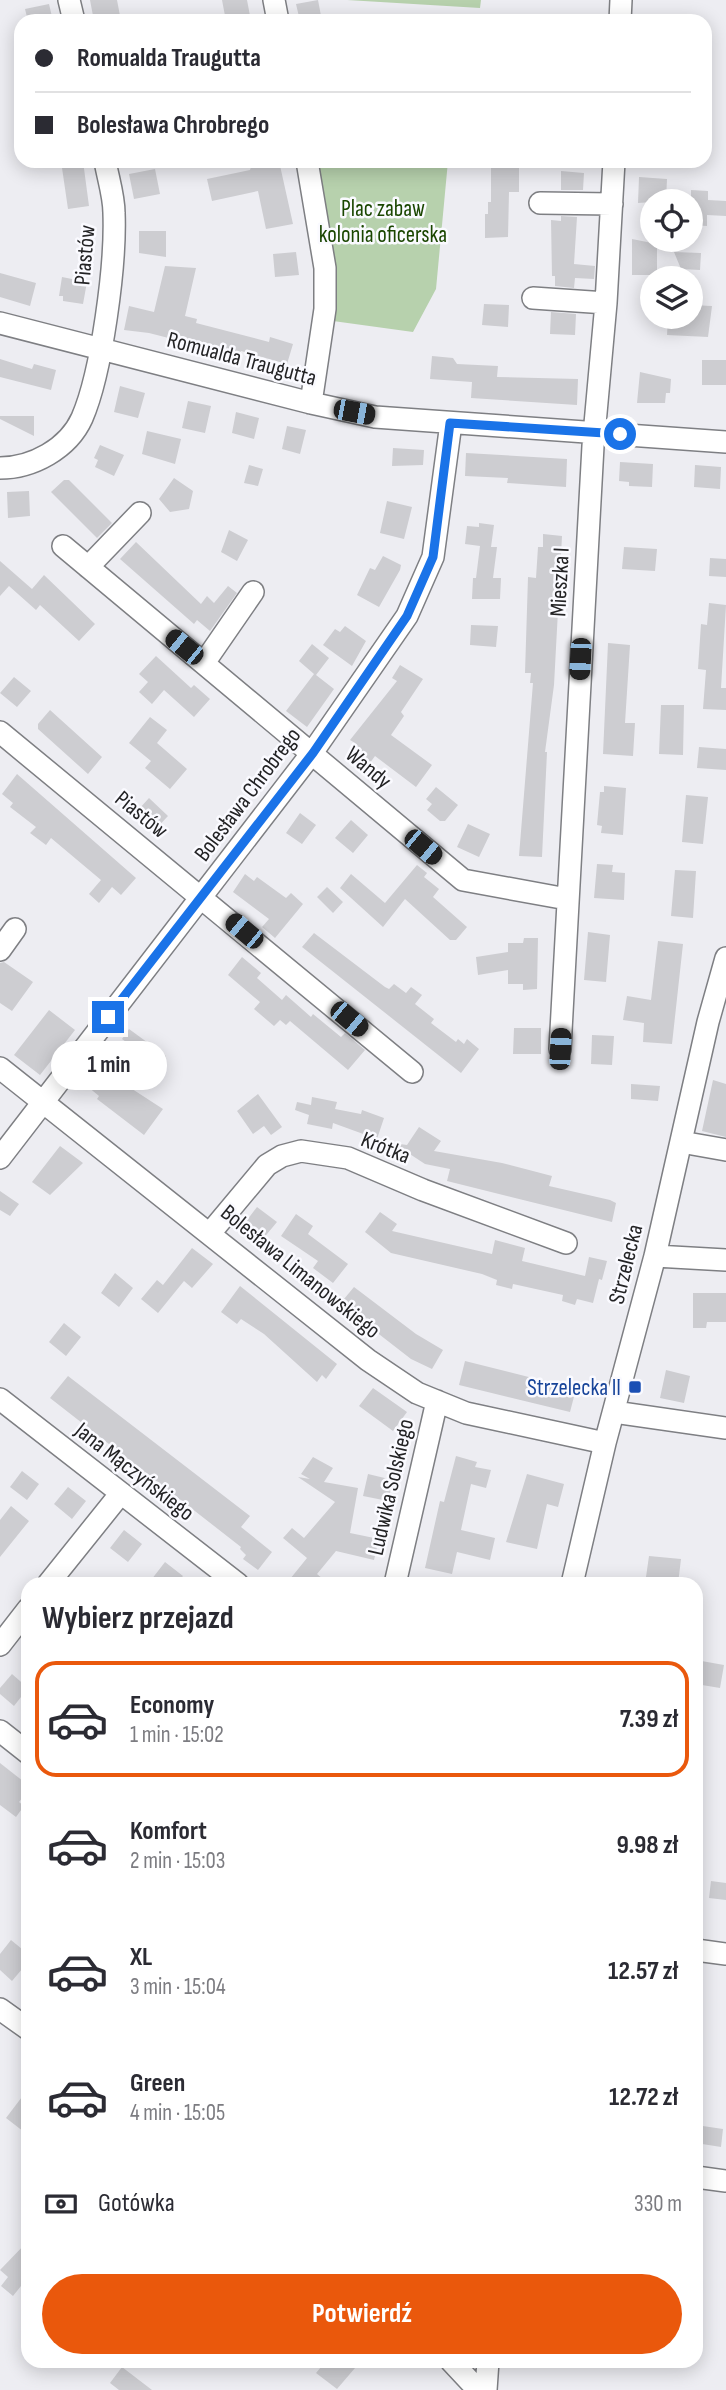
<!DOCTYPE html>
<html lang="pl">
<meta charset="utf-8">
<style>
body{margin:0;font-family:"Sofia Sans Condensed",sans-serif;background:#f2f2f3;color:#2b2b33;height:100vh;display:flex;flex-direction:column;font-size:26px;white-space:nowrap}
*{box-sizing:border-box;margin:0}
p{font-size:23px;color:#7c7c81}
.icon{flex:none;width:38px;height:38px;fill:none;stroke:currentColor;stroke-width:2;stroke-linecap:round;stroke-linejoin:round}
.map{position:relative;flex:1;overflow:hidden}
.details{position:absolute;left:21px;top:1577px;width:682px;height:791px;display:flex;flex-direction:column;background:#fff;border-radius:21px;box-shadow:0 4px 18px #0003}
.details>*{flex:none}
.guide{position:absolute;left:14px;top:14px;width:698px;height:154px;border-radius:21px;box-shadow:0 4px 18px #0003;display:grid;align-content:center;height:154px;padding:0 21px;background:#fff}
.controls{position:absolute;left:640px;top:189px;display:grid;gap:14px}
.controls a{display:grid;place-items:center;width:63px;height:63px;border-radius:50%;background:#fff;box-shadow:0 4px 18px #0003;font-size:35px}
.end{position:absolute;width:32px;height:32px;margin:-16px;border:9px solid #1a73e8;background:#fff;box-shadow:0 0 0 4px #fff}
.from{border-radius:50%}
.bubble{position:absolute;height:49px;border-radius:24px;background:#fff;box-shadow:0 4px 18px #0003;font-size:23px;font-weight:700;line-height:49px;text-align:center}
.car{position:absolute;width:21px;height:42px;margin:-21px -10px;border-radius:9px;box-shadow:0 0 5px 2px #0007;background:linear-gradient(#222 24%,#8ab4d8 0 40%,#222 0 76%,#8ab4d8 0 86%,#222 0)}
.guide b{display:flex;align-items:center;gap:24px;height:66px;font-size:26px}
.guide b+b{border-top:2px solid #e1e1e2}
.guide i{width:18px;height:18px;background:#2b2b33}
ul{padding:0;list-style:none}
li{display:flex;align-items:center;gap:21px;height:116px;margin:0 14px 10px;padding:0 7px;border:4px solid transparent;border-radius:21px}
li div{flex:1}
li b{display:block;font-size:26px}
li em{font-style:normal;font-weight:700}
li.selected{border-color:#ea580c}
li>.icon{width:63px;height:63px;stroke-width:1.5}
h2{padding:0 21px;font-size:32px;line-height:84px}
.pay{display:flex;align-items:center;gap:18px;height:77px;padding:0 21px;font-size:26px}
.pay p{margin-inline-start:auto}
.cta{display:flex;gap:14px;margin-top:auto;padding:14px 21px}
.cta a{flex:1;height:80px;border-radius:42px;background:#ea580c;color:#fff;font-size:28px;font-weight:700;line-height:80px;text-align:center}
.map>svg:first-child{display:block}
</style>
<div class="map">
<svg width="726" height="2390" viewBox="0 0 726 2390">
<rect width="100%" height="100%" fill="#ededf2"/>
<path fill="#b7d1ad" d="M347 0H481L480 8Z
M315 161H448L436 289 413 332 333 321Z"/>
<path fill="#cdcdd1" d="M90 0H117L121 21H94Z
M222 0H247L251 21H226Z
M318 0 322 21H300L296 4Z
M49 4 53 21H28L25 9Z
M61 161H83L89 206 68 209Z
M253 161H279L293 224 266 229 258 191 212 201 207 179 250 170Z
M491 166H519V192H509L508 237 485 238V214H488V202H491Z
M155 169 160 194 134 199 129 174Z
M561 171 584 173 583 190H561Z
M639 177 667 179 666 201 638 203Z
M691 190 708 191V200L726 201V216L707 215V226L691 225Z
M561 216 577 217 574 264 595 266 594 279 575 278 574 288 555 286V276H552L551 220 561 221Z
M139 231H166V257L139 253Z
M632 239 657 244V275H632Z
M296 252 299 275 275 277 273 254Z
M674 252 701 253 700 270 681 269Z
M165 266 196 268 185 316 197 319 196 323 269 342 270 337 293 344 287 364 241 351 239 356 149 333 124 330 129 306 154 312Z
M0 273 36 283 30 306 0 297Z
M62 277 87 282 83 304 63 301V296H59Z
M484 304 509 305 508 327 482 325Z
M691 305 712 306 708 337 667 335 668 317H691Z
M551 312 576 314 575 335 550 334Z
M432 356 453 358 457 364 498 366 497 377 578 379 577 405 471 398 472 382 430 379Z
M0 359 32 369 34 364 56 370 51 390 0 377Z
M702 360H726V385H702Z
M640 372 671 379 670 393H666L665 403H637Z
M120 386 145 393 138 418 114 412Z
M188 401 211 406 205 433 182 428Z
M236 412 259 418 254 439 232 433Z
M0 416H34V436L0 419Z
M287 426 306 430 300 454 282 449Z
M147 431 181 439 175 464 142 454Z
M100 445 124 455 114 476 95 467 98 460 94 458Z
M393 448 424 450 423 465 392 466Z
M466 453 567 459 566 487 507 483 508 478 465 476Z
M620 462 653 464 652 487 629 486V482L619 481Z
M249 465 263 469 258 486 244 483Z
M695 465 721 467 720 489 694 487Z
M174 478 193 491 189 509 170 512 159 499Z
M64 480H69L112 523 97 538 51 492Z
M29 491 30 516 8 518 7 492Z
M387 501 412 507 404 539 380 533Z
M479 523 494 525 491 547H497L493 578H501L500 599H472L473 578H476L480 546 465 544 467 526 479 527Z
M229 530 248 540 237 561 221 552Z
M543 534 562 536 554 685 545 752H547L542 857 519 856 533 683H530L531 673H525L528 577 536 578 538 547H543Z
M136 542 201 604 207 596 214 603 228 586 237 593 210 631 197 620 194 624 120 559Z
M624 547 657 549 655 571 622 569Z
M383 556 401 565 400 570 379 607 357 595 370 568 375 570Z
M710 558 726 559V577L709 576Z
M0 561 32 589 44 575 95 624 79 641 40 605 36 610 9 586 0 596Z
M709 603 726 605 721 688H726V710L703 709 706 670 698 669 701 624 707 625Z
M471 625 498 626 496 647 470 645Z
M345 626 366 641 352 666 323 645 335 629 340 632Z
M608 643 630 645 625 723H635L633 756 603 754Z
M312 644 329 658 316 675 334 689 307 727 286 711 314 674 299 661Z
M156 656 191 688 194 685 210 699 194 717 164 690 152 704 139 692 148 682 139 674Z
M400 665 423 679 401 712 404 716 391 735 432 765 416 787 375 756 367 767 348 752 355 743 350 740 397 681 392 678Z
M14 677 31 691 17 707 0 693Z
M661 705H684L683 755 659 754Z
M50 710 102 757 88 774 38 729V724Z
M150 717 167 730 157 743 187 769 170 789 145 768 151 761 129 743Z
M699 747 726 749V770L697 768Z
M17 774 136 878 121 895 112 887 99 903 89 894 101 880 51 838 46 845 30 833 36 827 10 807 13 803 2 794Z
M604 786 626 788 623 835 601 833 602 826 597 825 600 792H604Z
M436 787 458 805 445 821H440L427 810 432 804 426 799Z
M686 795 708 797 703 844 682 842Z
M149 798 168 816 152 833 137 819 142 813 139 809Z
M300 813 316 825 302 844 286 833Z
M351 820 368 835 353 853 335 838Z
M468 824 490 834 479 857 457 847Z
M597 864 613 865 612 872 625 873 624 900 594 898Z
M417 865 427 873 424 877 439 889 433 897 467 927 456 940H450L405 899 383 927 340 888 351 874 385 903Z
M675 870 696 871 693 918 671 916Z
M245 874 254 881 257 877 286 898 291 893 303 904 275 938 262 927 269 919 233 892Z
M327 887 343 902 333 913 317 897Z
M588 932 610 935 606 982 584 980Z
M314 933 385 987 389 989 394 984 406 993 411 987 422 995 415 1004 434 1019 431 1023 456 1042 458 1039 464 1044 467 1039 479 1049 461 1073 302 947Z
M524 938H538L537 989 523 990V984H508V970L478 975 476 957 508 952V943H523Z
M658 941 683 944 672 1044 643 1042 644 1023 623 1020 627 996 651 1000Z
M242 957 261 973 257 978 282 1000 286 995 311 1017 313 1014 341 1037 345 1033 365 1050 348 1070 290 1021 286 1025 280 1020 274 1026 254 1009 260 1002 228 975Z
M4 962 33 982 12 1011 0 1003V963Z
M49 1010 75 1030 40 1075 14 1055Z
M514 1028H541V1054H513Z
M129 1029 166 1056 158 1066 122 1039Z
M592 1035 614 1036 612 1065 591 1064Z
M111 1061 124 1071 126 1085 163 1109 144 1135 97 1099 99 1096 87 1086 105 1062Z
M713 1080 726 1084V1137L702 1131Z
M631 1084 660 1086 658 1101 631 1099Z
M258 1094 282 1127 271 1135 264 1126 253 1134 237 1111Z
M312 1097 337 1102 335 1109 361 1114 362 1110 384 1118 377 1139 333 1123 332 1129 307 1124 309 1115 295 1110 297 1102 311 1105Z
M419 1127 441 1141 434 1151 502 1163 552 1176 549 1186 610 1200 616 1203 612 1222 447 1181 450 1169 425 1164 393 1143 407 1145Z
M60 1146 83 1163 50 1195 32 1182Z
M0 1191 19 1204 10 1216 0 1210Z
M257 1207 277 1222 262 1240 241 1228Z
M380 1212 397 1224 392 1231 492 1254 495 1240 525 1248 522 1261 585 1276 589 1257 607 1261 602 1280 599 1279 593 1303 577 1299 575 1305 562 1301 563 1295 513 1284 512 1289 496 1285 497 1280 482 1274 391 1253 365 1232Z
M296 1214 313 1226 308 1234 348 1264 333 1283 313 1268 318 1261 281 1236Z
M192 1248 213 1264 192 1288 184 1281 158 1313 141 1299 157 1280 163 1285Z
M115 1273 133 1288 119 1307 101 1293Z
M240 1286 337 1364 326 1379 322 1375 317 1382 264 1334 241 1319 237 1324 221 1312Z
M354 1287 416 1334 443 1350 432 1369 411 1359 344 1307 348 1302 344 1299Z
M693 1293H726V1322H707L706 1328H693Z
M64 1323 81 1337 66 1356 49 1342Z
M465 1361 576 1389 570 1412 459 1385Z
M666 1370 690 1376 684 1403 660 1398Z
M68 1376 250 1516 241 1527 272 1552 258 1570 243 1559 246 1555 240 1549 241 1547 50 1398Z
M373 1388 407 1412 393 1431 359 1406Z
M456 1456 477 1462 475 1467 491 1470 486 1488 471 1484 461 1530 495 1538 490 1560 457 1552 452 1574 425 1568 440 1501 444 1502Z
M313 1457 333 1468 324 1482 358 1488 350 1533 379 1539 374 1560 336 1551 317 1574 329 1584H286L307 1558 283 1538 292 1528 304 1538 335 1502 298 1477 310 1479 301 1474Z
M22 1471 39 1484 27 1500 10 1487Z
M368 1474 393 1480 388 1501 363 1496Z
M527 1474 564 1484 558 1507 547 1504 537 1549 506 1542Z
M68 1487 86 1501 72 1519 54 1504Z
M11 1506 29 1521 0 1557V1520Z
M124 1530 142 1544 128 1562 110 1548Z
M649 1556 681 1559 678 1584H645Z
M165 1562 183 1576 176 1584H148Z
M696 1660 724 1665 720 1688 696 1684Z
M12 1674 28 1688 14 1706 0 1694V1688Z
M0 1763 28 1785V1791L19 1802 24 1806 16 1817 0 1805Z
M711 1881 726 1883V1900L709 1898Z
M11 1940 28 1954V1962L12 1981 0 1970V1954Z
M28 2089V2135L6 2118Z
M696 2125 723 2129 721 2147 696 2143Z
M28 2241V2292L21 2286 13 2296 1 2286 8 2277 0 2270Z
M326 2361H361L337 2389 316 2373Z
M122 2367 152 2390H119L110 2383Z"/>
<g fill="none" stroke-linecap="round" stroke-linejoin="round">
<defs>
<path id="minor" d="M69 0 74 21
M274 0 278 21
M620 21 621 0
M307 161 325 268V309L311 403
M540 203 612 204
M533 298 606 303
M0 323 311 403 375 417 726 442
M0 468C32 468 68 449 82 418 102 372 116 264 114 213 114 196 108 178 105 161
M63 546 463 880 567 899
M88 567 140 513
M204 663 253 592
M0 732 412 1072
M0 950 15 929
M560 1049 593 446 606 303 614 161
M0 1068 368 1360 417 1393 466 1413 605 1443
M681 1142 726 1150
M0 1158 312 753 407 616 433 557 451 423
M211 1232 267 1165 282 1156 301 1151 348 1158 423 1190 566 1243
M655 1256 726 1260
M0 1399 238 1584
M614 1412 726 1428
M48 1584 121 1493
M395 1584 437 1401
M572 1584 605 1443 655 1256 708 1022 726 958
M0 1645 28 1609
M0 1731 28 1753
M696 1950 726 1954
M0 2009 28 2029
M696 2177 726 2181
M451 2361 478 2390
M486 2390 488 2361"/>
</defs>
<use href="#minor" stroke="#7e7f83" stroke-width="24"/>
<use href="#minor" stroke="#fff" stroke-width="21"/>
</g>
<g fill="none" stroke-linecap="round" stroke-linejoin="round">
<path stroke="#1a73e8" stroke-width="9" d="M108 1017 313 753 407 616 433 557 450 423 620 434"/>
</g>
<rect fill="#1a4fb4" stroke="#fafaff" stroke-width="2.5" x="628" y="1380" width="14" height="14" rx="3.5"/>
<g text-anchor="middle" stroke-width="5" stroke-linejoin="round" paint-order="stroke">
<g font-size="23" fill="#1a4600" stroke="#fafaff">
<text x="383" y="216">Plac zabaw<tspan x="383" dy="26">kolonia oficerska</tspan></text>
</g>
<g font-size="23" fill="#232325" stroke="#fafaff">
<text transform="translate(84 255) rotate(-85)" y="8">Piastów</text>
<text transform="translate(242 358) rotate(15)" y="8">Romualda Traugutta</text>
<text transform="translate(559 582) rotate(-87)" y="8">Mieszka I</text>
<text transform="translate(369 767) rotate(40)" y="8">Wandy</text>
<text transform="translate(247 794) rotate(-53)" y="8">Bolesława Chrobrego</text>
<text transform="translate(142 814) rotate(39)" y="8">Piastów</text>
<text transform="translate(386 1147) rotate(22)" y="8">Krótka</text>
<text transform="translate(625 1264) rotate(-76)" y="8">Strzelecka</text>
<text transform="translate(301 1271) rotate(39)" y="8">Bolesława Limanowskiego</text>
<text transform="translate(135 1471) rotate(38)" y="8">Jana Mączyńskiego</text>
<text transform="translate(390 1487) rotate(-77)" y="8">Ludwika Solskiego</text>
</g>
<g font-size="23" fill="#164399" stroke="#fafaff" text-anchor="end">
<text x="621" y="1395">Strzelecka II</text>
</g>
</g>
</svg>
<div class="controls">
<a><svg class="icon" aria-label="locate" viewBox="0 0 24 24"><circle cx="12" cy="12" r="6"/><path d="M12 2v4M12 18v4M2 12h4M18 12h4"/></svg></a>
<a><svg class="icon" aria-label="layers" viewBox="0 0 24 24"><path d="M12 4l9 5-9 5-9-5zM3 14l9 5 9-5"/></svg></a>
</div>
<i class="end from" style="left:620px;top:434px"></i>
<i class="end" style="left:108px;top:1017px"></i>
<div class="bubble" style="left:51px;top:1041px;width:116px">1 min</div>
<i class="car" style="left:354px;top:412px;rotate:101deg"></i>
<i class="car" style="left:184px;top:647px;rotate:309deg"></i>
<i class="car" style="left:580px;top:659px;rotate:183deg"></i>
<i class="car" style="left:423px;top:847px;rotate:130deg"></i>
<i class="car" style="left:244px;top:931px;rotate:310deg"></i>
<i class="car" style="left:349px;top:1019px;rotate:130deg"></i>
<i class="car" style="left:560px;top:1049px;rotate:3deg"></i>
<div class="guide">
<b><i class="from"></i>Romualda Traugutta</b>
<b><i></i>Bolesława Chrobrego</b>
</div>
<section class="details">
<h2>Wybierz przejazd</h2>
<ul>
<li class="selected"><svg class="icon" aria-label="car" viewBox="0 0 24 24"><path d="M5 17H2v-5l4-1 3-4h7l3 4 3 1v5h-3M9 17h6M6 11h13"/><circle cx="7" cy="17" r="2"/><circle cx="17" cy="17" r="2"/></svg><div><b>Economy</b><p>1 min · 15:02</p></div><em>7.39 zł</em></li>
<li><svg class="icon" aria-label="car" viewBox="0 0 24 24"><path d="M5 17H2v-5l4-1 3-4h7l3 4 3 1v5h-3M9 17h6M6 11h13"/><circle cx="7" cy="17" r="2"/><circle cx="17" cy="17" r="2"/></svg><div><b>Komfort</b><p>2 min · 15:03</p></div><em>9.98 zł</em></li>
<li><svg class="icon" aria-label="car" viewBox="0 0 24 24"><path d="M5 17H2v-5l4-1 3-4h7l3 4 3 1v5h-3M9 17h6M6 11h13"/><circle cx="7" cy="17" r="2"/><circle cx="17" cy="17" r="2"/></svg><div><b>XL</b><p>3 min · 15:04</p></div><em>12.57 zł</em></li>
<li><svg class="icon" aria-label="car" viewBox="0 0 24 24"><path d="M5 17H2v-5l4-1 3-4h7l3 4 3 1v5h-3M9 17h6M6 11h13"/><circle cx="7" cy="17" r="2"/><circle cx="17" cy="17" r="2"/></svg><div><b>Green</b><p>4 min · 15:05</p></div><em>12.72 zł</em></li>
</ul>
<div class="pay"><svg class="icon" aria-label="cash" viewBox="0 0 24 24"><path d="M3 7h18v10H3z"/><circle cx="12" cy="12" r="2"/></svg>Gotówka<p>330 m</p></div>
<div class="cta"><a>Potwierdź</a></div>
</section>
</div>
